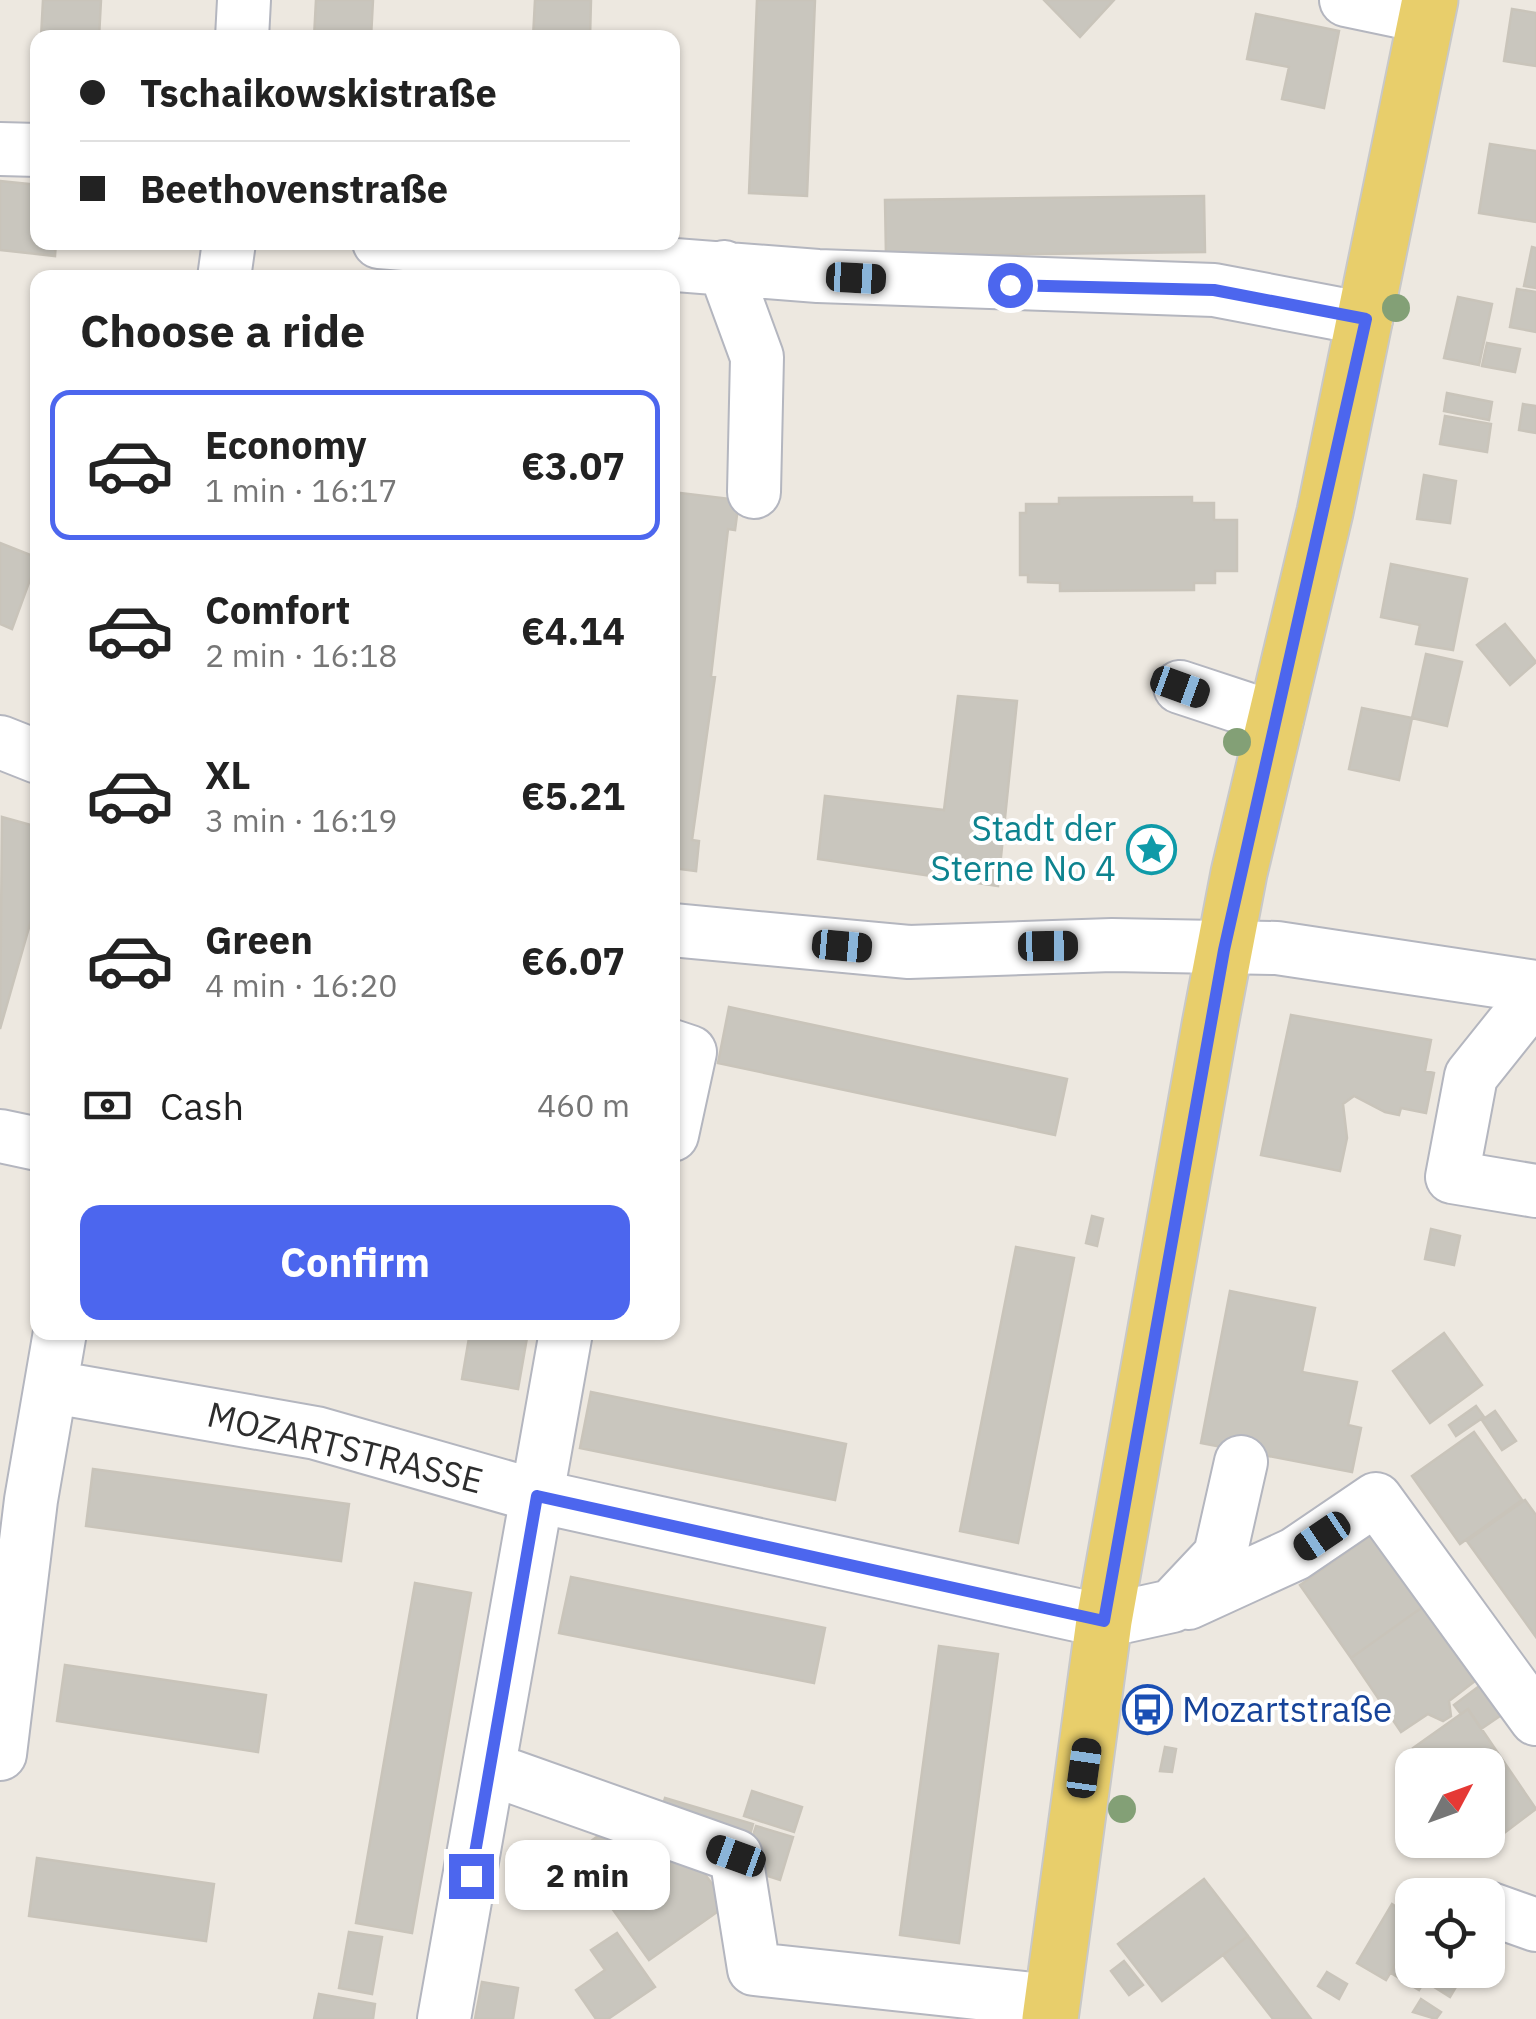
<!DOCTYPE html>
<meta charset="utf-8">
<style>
body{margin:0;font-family:"IBM Plex Sans",sans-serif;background:#f6f6f6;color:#222;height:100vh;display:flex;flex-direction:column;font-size:38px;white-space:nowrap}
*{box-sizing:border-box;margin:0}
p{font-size:32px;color:#767676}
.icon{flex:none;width:55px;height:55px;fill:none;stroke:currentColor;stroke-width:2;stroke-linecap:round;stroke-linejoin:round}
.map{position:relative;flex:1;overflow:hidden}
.sheet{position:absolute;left:30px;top:270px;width:650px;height:1070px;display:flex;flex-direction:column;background:#fff;border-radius:20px;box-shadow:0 2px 8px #0004}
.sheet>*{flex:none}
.hud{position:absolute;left:30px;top:30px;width:650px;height:220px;border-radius:20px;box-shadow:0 2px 8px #0004;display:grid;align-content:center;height:220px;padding:0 50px;background:#fff}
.needle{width:65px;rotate:49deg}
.buttons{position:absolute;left:1395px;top:1748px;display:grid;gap:20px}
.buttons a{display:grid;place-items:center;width:110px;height:110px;border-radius:20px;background:#fff;box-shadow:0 2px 8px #0004;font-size:50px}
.end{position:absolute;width:45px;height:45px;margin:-22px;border:12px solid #4c66ee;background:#fff;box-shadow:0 0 0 5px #fff}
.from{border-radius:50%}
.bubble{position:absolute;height:70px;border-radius:20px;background:#fff;box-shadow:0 2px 8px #0004;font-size:32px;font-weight:700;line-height:70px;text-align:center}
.car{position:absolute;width:30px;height:60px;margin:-30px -15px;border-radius:12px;box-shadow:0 0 8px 2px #0007;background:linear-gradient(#222 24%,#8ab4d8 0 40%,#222 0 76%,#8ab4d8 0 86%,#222 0)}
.hud b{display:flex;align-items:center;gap:35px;height:95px;font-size:38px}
.hud b+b{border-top:2px solid #e0e0e0}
.hud i{width:25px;height:25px;background:#222}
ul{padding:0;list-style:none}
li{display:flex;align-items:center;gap:30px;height:150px;margin:0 20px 15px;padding:0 30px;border:5px solid transparent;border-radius:20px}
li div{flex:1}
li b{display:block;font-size:38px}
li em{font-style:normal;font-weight:700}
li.selected{border-color:#4c66ee}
li>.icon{width:90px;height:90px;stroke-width:1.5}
h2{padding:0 50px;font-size:45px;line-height:120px}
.pay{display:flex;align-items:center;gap:25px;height:110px;padding:0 50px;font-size:38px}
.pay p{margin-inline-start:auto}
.primary-button{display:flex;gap:20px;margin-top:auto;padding:20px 50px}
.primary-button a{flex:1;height:115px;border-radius:20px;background:#4c66ee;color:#fff;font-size:40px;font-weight:700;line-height:115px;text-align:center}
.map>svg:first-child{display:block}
</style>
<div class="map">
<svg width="1536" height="2019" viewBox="0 0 1536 2019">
<rect width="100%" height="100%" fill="#ede8e0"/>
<path fill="#c9c6be" stroke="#c9c4ba" stroke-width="2.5" d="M43 0H101L99 38H41Z
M316 0H373L371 38H314Z
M535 0H591L590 38H533Z
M757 0H815L807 196 749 193Z
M1044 0H1114L1080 37Z
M1512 9 1536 13V66L1504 61Z
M1256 14 1339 31 1324 108 1282 99 1289 67 1247 59Z
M1490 144 1536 151V222L1479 213Z
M0 181 38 185V242H56L55 256 0 250Z
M1204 196 1205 252 886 256 885 200Z
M1532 247 1536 248V288L1524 286Z
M1517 289 1536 292V332L1510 327Z
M1458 297 1492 304 1479 365 1444 358Z
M1487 343 1520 349 1515 372 1482 366Z
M1447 393 1492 402 1489 420 1444 411Z
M1523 404 1536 406V433L1519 430Z
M1445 416 1491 424 1487 452 1440 444Z
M1424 475 1456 481 1450 523 1417 519Z
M672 492 739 500 735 530 728 529 711 676 715 677 692 840 699 841 696 871 672 868Z
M1192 497V503H1214V520H1237V571H1215V583H1194V590L1060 591V583L1028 582V575H1020V513H1026V504H1059V498Z
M0 543 38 558 12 629 0 624Z
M1391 564 1467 579 1453 650 1416 644 1420 625 1381 617Z
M1505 624 1536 662 1510 685 1477 645Z
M1426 654 1462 662 1447 726 1412 718Z
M958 696 1017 701 998 886 818 859 825 796 944 810Z
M1362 708 1412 718 1399 780 1349 769Z
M2 817 38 827V896L0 1029Z
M729 1007 1067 1079 1055 1135 718 1063Z
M1291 1015 1431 1040 1425 1071 1434 1073 1426 1113 1401 1108 1399 1115 1385 1112 1354 1096 1343 1104 1347 1138 1340 1171 1261 1155Z
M1092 1216 1103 1219 1097 1246 1086 1243Z
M1431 1229 1460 1236 1454 1265 1425 1259Z
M1016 1247 1074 1258 1018 1543 960 1531Z
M1230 1291 1315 1308 1302 1372 1357 1382 1348 1425 1361 1428 1352 1472 1201 1443Z
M470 1332H528L518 1389 462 1379Z
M1444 1333 1482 1385 1430 1423 1393 1371Z
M591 1392 846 1444 835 1500 580 1448Z
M1476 1406 1484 1417 1456 1436 1449 1425Z
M1495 1411 1516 1441 1502 1450 1482 1420Z
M1474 1432 1522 1500 1460 1544 1412 1476Z
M93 1469 349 1504 341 1561 86 1526Z
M1525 1500 1536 1515V1637L1467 1541Z
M1373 1534 1424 1606 1351 1658 1300 1585Z
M571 1577 825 1628 814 1683 559 1633Z
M415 1583 471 1593 412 1933 356 1923Z
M1424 1606 1475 1681 1449 1701 1451 1716 1443 1721 1428 1714 1401 1732 1351 1658Z
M939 1646 998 1654 959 1943 900 1935Z
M65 1665 266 1695 258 1752 57 1721Z
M1482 1684 1503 1714 1481 1729 1468 1709 1461 1714 1454 1705Z
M1468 1709 1536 1809 1483 1849 1476 1840H1488V1765H1425L1413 1748Z
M1165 1747 1176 1749 1172 1772 1160 1771Z
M752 1791 802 1807 794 1832 744 1816Z
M665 1798 753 1824 747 1845 659 1818Z
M623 1818 650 1856 618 1878 591 1841Z
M756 1826 793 1837 780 1880 743 1868Z
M687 1849 727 1905 649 1960 609 1904Z
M37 1858 214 1884 206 1941 29 1916Z
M1204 1879 1248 1936 1162 2001 1118 1944Z
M1392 1904 1412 1917V1936L1386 1980 1357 1963Z
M349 1932 382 1937 372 1994 339 1988Z
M617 1933 655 1987 608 2019H596L576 1990 605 1970 591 1950Z
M1248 1936 1311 2019H1273L1223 1955Z
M1412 1936V1970H1431L1419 1990 1391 1973Z
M1124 1961 1143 1985 1129 1995 1111 1971Z
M1436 1970H1466L1450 1997 1428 1983Z
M1327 1972 1347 1984 1339 1999 1318 1986Z
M482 1982 518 1988 513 2019H475Z
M319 1994 375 2004 373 2019H314Z
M1421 1999 1441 2012 1436 2019 1413 2012Z"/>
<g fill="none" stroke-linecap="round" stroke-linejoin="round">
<defs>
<path id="minor" d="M1346 0 1427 17
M242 38 244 0
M0 149 38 150
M379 242 818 276 1214 290 1366 319
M724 267 757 357 754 492
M224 278 229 242
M1180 687 1277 719
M0 742 38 757
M672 930 909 952 1112 945 1277 948 1536 987
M1531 987 1523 1011 1471 1076 1452 1177 1536 1191
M672 1046 690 1052 672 1135
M0 1136 38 1144
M53 1387 316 1433 537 1496 1104 1621 1172 1606 1220 1555 1241 1462
M1188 1603 1295 1554 1376 1499 1536 1719
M0 1754 31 1500 60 1332
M491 1769 736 1856 754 1969 1052 2001
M1488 1908 1536 1925
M444 2019 566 1332"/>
<path id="major" d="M1050 2019 1104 1621 1210 1025 1239 873 1325 512 1430 0"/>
</defs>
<use href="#minor" stroke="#b4b6bf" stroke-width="56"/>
<use href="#major" stroke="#c8c8c8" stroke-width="59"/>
<use href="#minor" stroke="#fff" stroke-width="52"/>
<use href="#major" stroke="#e8ce6b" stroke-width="55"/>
</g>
<g fill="#83a076">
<circle cx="1396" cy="308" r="14"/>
<circle cx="1237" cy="742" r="14"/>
<circle cx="1122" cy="1809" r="14"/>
</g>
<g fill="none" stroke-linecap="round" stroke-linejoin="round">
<path stroke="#4c66ee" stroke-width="12" d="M471 1876 537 1496 1104 1621 1224 950 1366 319 1214 290 1010 285"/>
</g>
<defs>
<symbol id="sight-ring" viewBox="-11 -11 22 22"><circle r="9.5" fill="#fff" stroke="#0f9aa8" stroke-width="1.5"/><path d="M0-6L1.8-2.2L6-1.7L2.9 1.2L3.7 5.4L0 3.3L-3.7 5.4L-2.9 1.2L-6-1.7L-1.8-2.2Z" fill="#0f9aa8"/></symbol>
<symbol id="bus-ring" viewBox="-11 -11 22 22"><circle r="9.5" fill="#fff" stroke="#1a4fb4" stroke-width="1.5"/><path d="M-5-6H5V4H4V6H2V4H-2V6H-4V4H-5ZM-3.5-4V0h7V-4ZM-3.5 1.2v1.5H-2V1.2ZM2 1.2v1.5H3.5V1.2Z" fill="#1a4fb4"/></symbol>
</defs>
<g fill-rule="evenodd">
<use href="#sight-ring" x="1124" y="822" width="55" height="55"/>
<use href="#bus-ring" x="1120" y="1682" width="55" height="55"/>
</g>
<g text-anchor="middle" stroke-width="8" stroke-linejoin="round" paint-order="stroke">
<g font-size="35" fill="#0d838f" stroke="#fff" text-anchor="end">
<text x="1116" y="841">Stadt der<tspan x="1116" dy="40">Sterne No 4</tspan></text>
</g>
<g font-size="35" fill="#2d2d2d" stroke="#fff">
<text transform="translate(345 1448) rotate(14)" y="12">MOZARTSTRASSE</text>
</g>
<g font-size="35" fill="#164399" stroke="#fff" text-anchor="start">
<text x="1182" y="1722">Mozartstraße</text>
</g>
</g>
</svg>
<div class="buttons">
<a><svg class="needle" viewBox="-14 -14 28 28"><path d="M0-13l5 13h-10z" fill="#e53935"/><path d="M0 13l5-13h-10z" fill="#767676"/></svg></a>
<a><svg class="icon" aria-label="locate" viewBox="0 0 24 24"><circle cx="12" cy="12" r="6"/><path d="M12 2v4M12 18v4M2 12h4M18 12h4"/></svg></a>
</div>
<i class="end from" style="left:1010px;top:285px"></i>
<i class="end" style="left:471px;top:1876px"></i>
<div class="bubble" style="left:505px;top:1840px;width:165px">2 min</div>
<i class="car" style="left:856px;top:278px;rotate:93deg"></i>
<i class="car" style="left:1180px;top:687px;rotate:110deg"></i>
<i class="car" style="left:842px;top:946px;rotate:95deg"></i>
<i class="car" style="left:1048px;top:946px;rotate:89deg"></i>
<i class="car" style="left:1322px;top:1536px;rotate:236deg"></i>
<i class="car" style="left:1084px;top:1768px;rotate:8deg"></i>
<i class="car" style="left:736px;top:1856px;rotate:290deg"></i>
<div class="hud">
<b><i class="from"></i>Tschaikowskistraße</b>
<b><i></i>Beethovenstraße</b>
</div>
<section class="sheet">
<h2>Choose a ride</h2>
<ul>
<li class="selected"><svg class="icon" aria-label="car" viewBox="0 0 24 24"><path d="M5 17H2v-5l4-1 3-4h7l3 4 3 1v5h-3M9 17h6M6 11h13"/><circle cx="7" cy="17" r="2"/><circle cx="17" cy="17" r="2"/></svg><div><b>Economy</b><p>1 min · 16:17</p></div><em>€3.07</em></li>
<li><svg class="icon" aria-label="car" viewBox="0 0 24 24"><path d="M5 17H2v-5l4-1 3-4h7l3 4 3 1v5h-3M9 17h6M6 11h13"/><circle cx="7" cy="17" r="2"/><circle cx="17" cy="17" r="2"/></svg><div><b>Comfort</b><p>2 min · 16:18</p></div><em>€4.14</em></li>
<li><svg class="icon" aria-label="car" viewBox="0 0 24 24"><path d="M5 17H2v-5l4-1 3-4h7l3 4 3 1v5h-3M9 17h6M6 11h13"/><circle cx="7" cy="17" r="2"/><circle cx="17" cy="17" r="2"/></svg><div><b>XL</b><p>3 min · 16:19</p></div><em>€5.21</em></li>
<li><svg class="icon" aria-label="car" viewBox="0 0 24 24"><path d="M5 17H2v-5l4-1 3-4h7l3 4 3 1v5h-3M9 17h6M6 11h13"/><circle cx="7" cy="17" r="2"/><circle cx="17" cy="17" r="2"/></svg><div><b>Green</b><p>4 min · 16:20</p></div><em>€6.07</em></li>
</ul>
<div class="pay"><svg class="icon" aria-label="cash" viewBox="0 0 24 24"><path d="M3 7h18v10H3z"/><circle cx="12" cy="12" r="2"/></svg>Cash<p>460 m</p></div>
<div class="primary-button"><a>Confirm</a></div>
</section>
</div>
